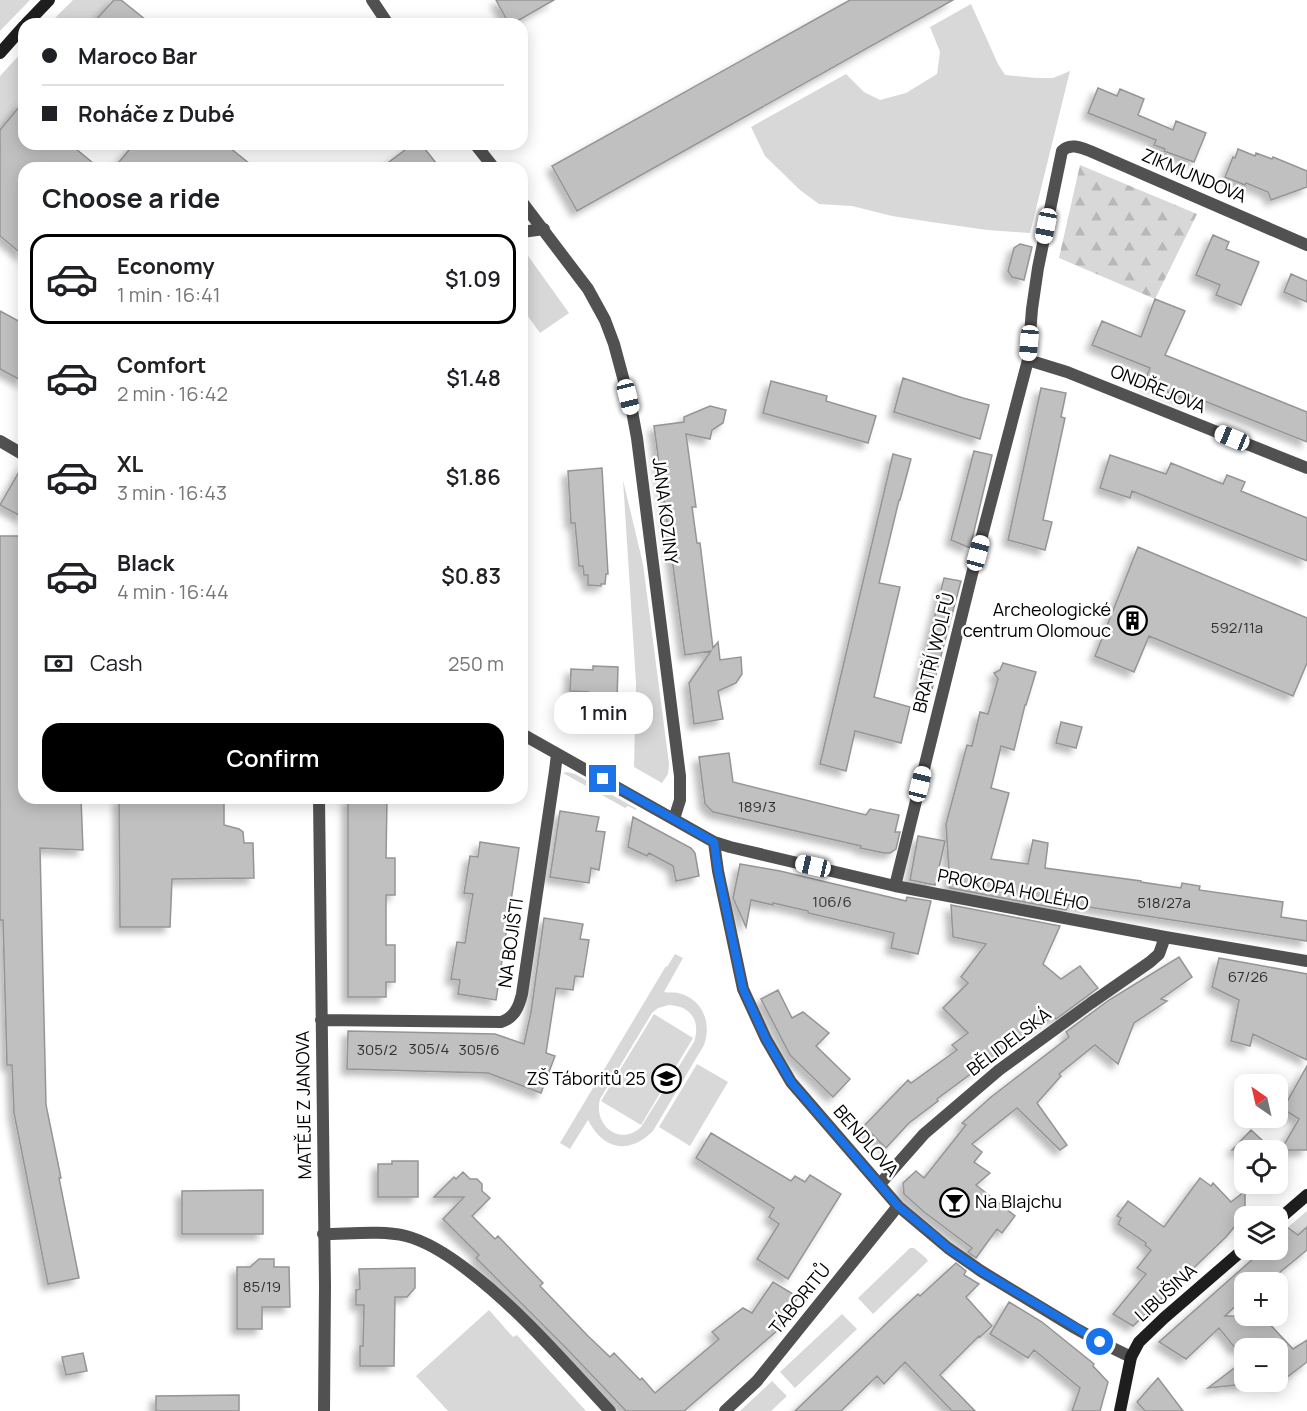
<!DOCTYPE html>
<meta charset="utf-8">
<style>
body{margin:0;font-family:Manrope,sans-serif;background:#f6f6f6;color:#202124;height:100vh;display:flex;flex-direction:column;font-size:22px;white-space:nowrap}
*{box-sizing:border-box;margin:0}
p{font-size:20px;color:#757577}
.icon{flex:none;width:33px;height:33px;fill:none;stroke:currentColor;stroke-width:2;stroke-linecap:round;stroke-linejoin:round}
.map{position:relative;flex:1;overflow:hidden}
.details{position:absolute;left:18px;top:162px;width:510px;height:642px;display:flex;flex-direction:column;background:#fff;border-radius:18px;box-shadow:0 3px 15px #0003}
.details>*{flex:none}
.banner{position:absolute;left:18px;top:18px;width:510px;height:132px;border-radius:18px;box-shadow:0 3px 15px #0003;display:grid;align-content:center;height:132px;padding:0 24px;background:#fff}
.needle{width:39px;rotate:326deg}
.buttons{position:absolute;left:1234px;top:1074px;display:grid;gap:12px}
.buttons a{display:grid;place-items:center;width:54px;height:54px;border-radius:12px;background:#fff;box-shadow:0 3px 15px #0003;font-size:30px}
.end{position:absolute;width:27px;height:27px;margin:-14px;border:8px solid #1a73e8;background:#fff;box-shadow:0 0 0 3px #fff}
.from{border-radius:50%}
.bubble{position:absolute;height:42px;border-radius:18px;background:#fff;box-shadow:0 3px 15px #0003;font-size:20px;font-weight:600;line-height:42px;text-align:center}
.car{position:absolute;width:18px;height:36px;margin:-18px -9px;border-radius:8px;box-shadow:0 0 4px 2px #0007;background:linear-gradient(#fff 24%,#345 0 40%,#fff 0 76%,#345 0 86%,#fff 0)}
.banner b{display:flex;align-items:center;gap:21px;height:57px;font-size:22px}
.banner b+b{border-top:2px solid #e0e0e0}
.banner i{width:15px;height:15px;background:#202124}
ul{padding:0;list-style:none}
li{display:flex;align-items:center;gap:18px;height:90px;margin:0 12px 9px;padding:0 12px;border:3px solid transparent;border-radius:18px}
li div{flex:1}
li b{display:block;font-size:22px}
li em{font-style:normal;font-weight:600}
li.current{border-color:#000}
li>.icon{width:54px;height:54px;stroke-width:1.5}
h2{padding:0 24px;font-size:27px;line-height:72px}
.pay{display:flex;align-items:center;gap:15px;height:66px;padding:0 24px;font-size:22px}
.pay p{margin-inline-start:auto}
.button{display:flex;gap:12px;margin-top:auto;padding:12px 24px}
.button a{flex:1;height:69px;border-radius:18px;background:#000;color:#fff;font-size:24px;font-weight:600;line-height:69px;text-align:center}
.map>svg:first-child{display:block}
</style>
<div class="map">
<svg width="1307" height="1411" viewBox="0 0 1307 1411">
<defs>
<pattern id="forest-firs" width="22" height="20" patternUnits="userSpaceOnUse" patternTransform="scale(1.5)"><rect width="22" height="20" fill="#d8d8d8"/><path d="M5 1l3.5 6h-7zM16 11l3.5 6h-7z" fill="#b8b8b8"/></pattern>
<filter id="shadow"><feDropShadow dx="-5.5" dy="5.5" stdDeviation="3" flood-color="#0004"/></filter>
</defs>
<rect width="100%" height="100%" fill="#fff"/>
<path fill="#d8d8d8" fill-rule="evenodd" d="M0 0H30L0 31Z
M73 0H114L91 24H49Z
M971 4 998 64 1005 75 1036 78H1053L1070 71 1030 233 987 230 931 222 892 216 852 206 819 204 800 190 765 156 751 127 846 74 864 92 880 100 906 93 937 74 940 52 930 27Z
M24 50V101L0 130V76Z
M526 253 569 313 540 333 522 308V256Z
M623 480 643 564 669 764 668 774 662 783 634 767 636 683Z
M567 772 575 774 637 809 636 810 628 806 625 808 563 773Z
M675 954 683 958 664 992C669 993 674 992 678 993 703 999 712 1023 704 1045L653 1131C629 1155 603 1150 588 1120L570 1149 560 1143 666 966 667 967ZM669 1005C691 1006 701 1021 694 1042L641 1127C620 1147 593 1125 600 1099L652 1013 658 1008Z
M654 1014 693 1038 641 1125 601 1101Z
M697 1064 728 1082 690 1146 659 1127Z
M1307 1211V1241L1287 1228Z
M910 1248H914L926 1258 928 1261 873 1314 858 1298Z
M489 1310 513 1337 517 1335 586 1411H448L416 1376Z
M842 1314 857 1329 795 1388 780 1372Z
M772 1381 787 1396 771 1411H740Z"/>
<path fill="url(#forest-firs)" d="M1080 165 1197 214 1155 299 1059 258Z"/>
<path fill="#c0c0c0" stroke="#959595" stroke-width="1.5" filter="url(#shadow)" d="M114 0H121L151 24H92Z
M496 0H554L512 24H509Z
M850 0H953L577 211 552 166Z
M1098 88 1117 96 1120 89 1144 99 1138 115 1173 130 1176 121 1206 133 1194 162 1164 151 1165 149 1154 145 1156 140 1088 113Z
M24 101V144H70L99 168H24V256L0 236V130Z
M134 144H225L255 168H114Z
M413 144H421L440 168H381Z
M1238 149 1255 156 1256 153 1272 159 1273 157 1307 171V187L1271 200 1268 192 1246 183 1245 185 1225 177 1233 157 1235 158Z
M1213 235 1229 242 1226 249 1259 262 1241 305 1216 295 1220 285 1196 275Z
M1020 244 1032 247 1024 280 1012 277 1008 271 1014 248Z
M1291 274 1307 281V302L1284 292Z
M1155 299 1185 311 1165 355 1307 412V442L1189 395 1187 400 1144 382 1150 368 1092 345 1102 321 1141 337Z
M0 311 24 324V382L0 369Z
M903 378 963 398 989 405 980 439 894 412Z
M771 381 827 396 826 401 876 416 868 443 763 413Z
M1041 388 1066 393 1061 417 1065 418 1043 520 1052 522 1045 550 1008 540Z
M710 406 726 410 723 423 712 430 710 439 686 434 696 507H692L697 543H700L713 648 718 642 720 660 741 657 742 674 736 683 718 691 723 719 694 724 689 683 711 651 685 655 654 426 684 422V417Z
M974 451 992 455 970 548 951 540Z
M893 454 911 459 900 500H899L879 583 900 587 874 697 910 707 901 743 855 731 846 771 820 764Z
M1110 455 1166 474 1171 463 1223 484 1227 475 1245 482 1241 491 1307 518V561L1132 491 1130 498 1100 488Z
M24 463V518L0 505Z
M602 468 608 574H606L605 584H601V586L588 585V575H584L583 566H579L575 523H571L568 471Z
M0 536H24V798H81L83 850 40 848 46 1105 61 1178H59L79 1278 48 1284 14 1113 12 1065H7L3 920H0Z
M1138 547 1307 618V663L1293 696 1149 636 1134 672 1095 656Z
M944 578 961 581 931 693 917 689Z
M1003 663 1036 672 1026 705H1025L1014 750 1001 746 991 788 1009 793 991 859 1028 864 1033 840 1048 843 1045 868 1141 881V882L1181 888 1182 883 1200 886 1199 890 1283 902 1281 917 1307 921V941L1069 904 1066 910 950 888 946 824 967 745 972 746 980 712 988 714 998 679 994 673 1000 670Z
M593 666 618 667 617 698H610L606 702 602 697 589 696V692L570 691 571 669 593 670Z
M1061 722 1082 727 1076 748 1056 743Z
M729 753 733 782 866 815 870 809 899 815 895 832H900L896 849 890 853H884L860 848 861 846 713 812 705 804 699 757Z
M119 798H224V825L239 829 243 832 244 843H253L254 878 172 879 170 927H120Z
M348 798H387L386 858H395V895H386V945H395V982H386V997H348Z
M560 811 599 817 596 831 605 832 599 870 591 868 589 883 550 877Z
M633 817 691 848 695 853 699 876 676 881 673 866 649 853 647 856 628 847Z
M918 836 945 841 935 885 910 880Z
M480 842 519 848 496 1000 458 994 460 980 451 979 457 942 465 943 469 917 473 894 464 893 470 856 478 857Z
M740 864 780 871 906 901 907 897 931 901 918 954 891 948 894 933 808 913V911L773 903V905L751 900 746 927 733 898Z
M951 905 1060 926 1043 964 1061 979 1080 966 1098 988 1056 1019 1053 1016 1035 1029 1034 1027 937 1099 938 1101 909 1123 886 1148 864 1126 908 1080 911 1083 957 1050 952 1045 968 1033 943 1008 968 983 961 977 986 944 953 937Z
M544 918 583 924 580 939 589 940 583 977 575 976 573 990 556 988 546 1053 555 1056 541 1093 488 1073 347 1069 348 1031 495 1034 524 1044 531 1012Z
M1179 957 1192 977 1161 999 1167 1001 1134 1023 1118 1064 1095 1045 1059 1074 1061 1076 1037 1103 1067 1145 1060 1150 1017 1108 972 1144 982 1152 974 1162 990 1173 976 1185 1015 1216 1002 1233 997 1229 976 1258 968 1252 972 1248 924 1212 904 1194 903 1183 916 1171 924 1178 966 1125 962 1123 991 1097 1069 1037 1066 1032 1109 1000Z
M1219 958 1307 974V1060L1253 1034 1250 1046 1231 1041 1239 1000 1212 987Z
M778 990 792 1018 803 1012 829 1033 816 1046 850 1079 833 1097 790 1055 761 999Z
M1307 1066V1150H1281L1299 1119 1283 1109Z
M1251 1130 1273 1150H1232Z
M711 1133 791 1181 795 1176 805 1182 810 1175 841 1194 788 1279 757 1259 779 1224 769 1217 774 1208 696 1158Z
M392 1161H418V1197H378V1164H392Z
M463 1172 470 1179H477L482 1184V1191L490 1198 472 1216 495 1239 498 1236 543 1283 540 1286 588 1336 610 1357 614 1353 640 1380 642 1378 655 1393 719 1339 712 1332 743 1308 752 1313 773 1282 798 1297 778 1330 684 1411H626L566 1348 476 1258 479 1255 443 1219 464 1197H434L454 1177 456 1179Z
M1200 1178 1211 1186 1213 1183 1231 1202 1245 1191V1214L1226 1237 1133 1326 1113 1314 1146 1274 1137 1268 1151 1250 1145 1245 1146 1243 1118 1224 1121 1218 1117 1216 1128 1201 1164 1227Z
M263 1190V1234H182V1191Z
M1284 1225 1298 1235 1307 1227V1250L1268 1282H1245V1297L1225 1316H1262L1293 1349 1307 1340V1362L1278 1384V1348H1235L1219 1328 1186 1359 1159 1342 1263 1250H1278V1228Z
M259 1259H274V1267H289L290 1307H262V1329H237V1267H250Z
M956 1263 966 1271 964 1275 979 1284 966 1297 992 1326 980 1337 979 1336 940 1375 975 1411H952L905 1362 884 1384 877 1376 841 1411H795L890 1320 918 1294 920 1296Z
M415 1268V1288L407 1297H395L394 1366H360V1346H363L364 1305H356V1290L360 1289 359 1269Z
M1009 1302 1042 1322 1094 1364 1093 1366 1108 1382 1100 1411H1072L1080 1388 1034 1350 1028 1358 990 1334Z
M83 1353 87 1371 66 1375 62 1357Z
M1245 1360V1384L1208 1388Z
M1158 1378 1183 1411H1145L1137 1402Z
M239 1395V1411H156V1396Z"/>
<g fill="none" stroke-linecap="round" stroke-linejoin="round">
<path stroke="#515151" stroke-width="12" d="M372 0 388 24
M475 144 494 168
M522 202 588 289 605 320 614 344 632 411 637 438 680 776V800L674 819
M522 232 544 229
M1028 360 1067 372 1307 468
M0 441 24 455
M522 734 714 842 730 847 895 886 1165 937 1307 961
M319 798 325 1286 324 1411
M714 842 718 871 743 989 766 1039 791 1082 898 1206 948 1248 981 1271 1075 1328 1100 1342 1131 1357
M895 886 972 574 1028 360 1032 309 1038 268 1062 151C1069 143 1080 147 1090 151L1307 245
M321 1020 501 1022C514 1018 519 1007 522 994L555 771 557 754
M880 1184 924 1134 999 1070 1091 1003 1150 962 1159 954 1165 937
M323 1234C348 1234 382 1230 406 1236 429 1242 451 1257 470 1272 522 1312 565 1363 610 1411
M725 1411 757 1381 898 1206"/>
<path stroke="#1e1e1e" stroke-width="12" d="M26 24 49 0
M0 53 24 26
M1278 1220 1307 1195
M1120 1411 1131 1357 1139 1342 1164 1318 1245 1248"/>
</g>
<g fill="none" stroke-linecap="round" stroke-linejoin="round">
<path stroke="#1a73e8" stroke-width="8" d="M603 779 714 842 718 871 743 989 766 1039 791 1082 898 1206 932 1234 948 1248 981 1271 1100 1342"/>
</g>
<defs>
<symbol id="building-ring" viewBox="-11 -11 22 22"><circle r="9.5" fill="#fff" stroke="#000" stroke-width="1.5"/><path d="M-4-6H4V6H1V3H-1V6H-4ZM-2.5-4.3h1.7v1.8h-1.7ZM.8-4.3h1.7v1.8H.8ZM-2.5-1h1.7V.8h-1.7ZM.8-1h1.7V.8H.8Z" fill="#000"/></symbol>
<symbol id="school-ring" viewBox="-11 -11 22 22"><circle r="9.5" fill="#fff" stroke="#000" stroke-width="1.5"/><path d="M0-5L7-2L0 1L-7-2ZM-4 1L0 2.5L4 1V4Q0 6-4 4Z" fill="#000"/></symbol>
<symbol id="bar-ring" viewBox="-11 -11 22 22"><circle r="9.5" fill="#fff" stroke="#000" stroke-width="1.5"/><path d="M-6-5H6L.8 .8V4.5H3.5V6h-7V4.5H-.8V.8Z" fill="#000"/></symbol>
</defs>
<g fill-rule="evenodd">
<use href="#building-ring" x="1116" y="604" width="33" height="33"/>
<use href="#school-ring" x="650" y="1062" width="33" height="33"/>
<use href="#bar-ring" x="938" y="1186" width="33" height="33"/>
</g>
<g text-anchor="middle" stroke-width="5" stroke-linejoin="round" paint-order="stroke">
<g font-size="15" fill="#303030">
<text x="1237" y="633">592/11a</text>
<text x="757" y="812">189/3</text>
<text x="832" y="907">106/6</text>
<text x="1164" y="908">518/27a</text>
<text x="1248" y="982">67/26</text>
<text x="429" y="1054">305/4</text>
<text x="377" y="1055">305/2</text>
<text x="479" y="1055">305/6</text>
<text x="262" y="1292">85/19</text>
</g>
<g font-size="18" fill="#000" stroke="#fff">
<text transform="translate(1194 176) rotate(23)" y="6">ZIKMUNDOVA</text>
<text transform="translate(1158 389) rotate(22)" y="6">ONDŘEJOVA</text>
<text transform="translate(665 511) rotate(83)" y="6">JANA KOZINY</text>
<text transform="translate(934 653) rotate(-76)" y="6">BRATŘÍ WOLFŮ</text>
<text transform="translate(1013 890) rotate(11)" y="6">PROKOPA HOLÉHO</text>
<text transform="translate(511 943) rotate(-82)" y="6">NA BOJIŠTI</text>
<text transform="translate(1009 1042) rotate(-37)" y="6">BĚLIDELSKÁ</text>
<text transform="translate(304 1105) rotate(-91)" y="6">MATĚJE Z JANOVA</text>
<text transform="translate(866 1141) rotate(49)" y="6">BENDLOVA</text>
<text transform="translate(1166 1293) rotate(-42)" y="6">LIBUŠINA</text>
<text transform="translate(800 1299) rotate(-51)" y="6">TÁBORITŮ</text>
</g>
<g font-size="18" fill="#000" stroke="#fff" text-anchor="end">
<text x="1111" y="616">Archeologické<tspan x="1111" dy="21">centrum Olomouc</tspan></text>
<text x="646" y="1085">ZŠ Táboritů 25</text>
<text x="975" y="1208" text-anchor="start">Na Blajchu</text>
</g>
</g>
</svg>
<div class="buttons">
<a><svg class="needle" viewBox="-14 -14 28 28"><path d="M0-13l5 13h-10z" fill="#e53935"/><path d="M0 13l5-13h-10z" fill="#757577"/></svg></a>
<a><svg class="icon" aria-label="locate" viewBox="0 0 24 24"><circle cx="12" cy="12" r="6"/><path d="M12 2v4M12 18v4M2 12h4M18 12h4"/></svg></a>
<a><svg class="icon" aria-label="layers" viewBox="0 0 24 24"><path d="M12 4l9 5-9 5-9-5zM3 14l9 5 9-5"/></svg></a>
<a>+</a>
<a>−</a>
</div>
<i class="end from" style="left:1100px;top:1342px"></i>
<i class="end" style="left:603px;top:779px"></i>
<div class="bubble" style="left:554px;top:692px;width:99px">1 min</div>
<i class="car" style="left:1046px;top:226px;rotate:191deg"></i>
<i class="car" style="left:1029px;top:343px;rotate:185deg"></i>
<i class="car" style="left:628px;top:397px;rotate:166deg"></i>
<i class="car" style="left:1232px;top:438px;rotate:292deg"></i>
<i class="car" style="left:978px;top:553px;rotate:15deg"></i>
<i class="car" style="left:920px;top:784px;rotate:14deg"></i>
<i class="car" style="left:813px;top:866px;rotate:283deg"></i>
<div class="banner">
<b><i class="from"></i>Maroco Bar</b>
<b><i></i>Roháče z Dubé</b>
</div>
<section class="details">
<h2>Choose a ride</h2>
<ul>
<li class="current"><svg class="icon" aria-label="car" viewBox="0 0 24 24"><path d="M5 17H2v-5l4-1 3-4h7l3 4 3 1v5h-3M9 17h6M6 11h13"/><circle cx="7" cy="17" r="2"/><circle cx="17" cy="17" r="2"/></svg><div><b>Economy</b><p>1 min · 16:41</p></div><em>$1.09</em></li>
<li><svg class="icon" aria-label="car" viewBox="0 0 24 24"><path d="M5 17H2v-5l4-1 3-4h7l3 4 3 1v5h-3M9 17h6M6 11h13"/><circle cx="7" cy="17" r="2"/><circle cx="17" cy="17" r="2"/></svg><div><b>Comfort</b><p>2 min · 16:42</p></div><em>$1.48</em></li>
<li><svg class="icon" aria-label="car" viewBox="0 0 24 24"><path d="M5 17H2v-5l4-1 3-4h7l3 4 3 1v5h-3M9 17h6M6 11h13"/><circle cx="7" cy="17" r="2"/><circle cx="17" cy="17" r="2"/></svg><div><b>XL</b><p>3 min · 16:43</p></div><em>$1.86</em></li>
<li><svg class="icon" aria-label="car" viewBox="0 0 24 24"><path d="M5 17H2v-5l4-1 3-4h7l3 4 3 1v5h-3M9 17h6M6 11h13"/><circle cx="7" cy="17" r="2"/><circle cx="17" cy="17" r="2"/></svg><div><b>Black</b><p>4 min · 16:44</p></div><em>$0.83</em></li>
</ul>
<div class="pay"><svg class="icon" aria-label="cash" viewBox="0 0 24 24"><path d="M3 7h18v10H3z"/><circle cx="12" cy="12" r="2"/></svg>Cash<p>250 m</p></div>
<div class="button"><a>Confirm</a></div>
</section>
</div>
